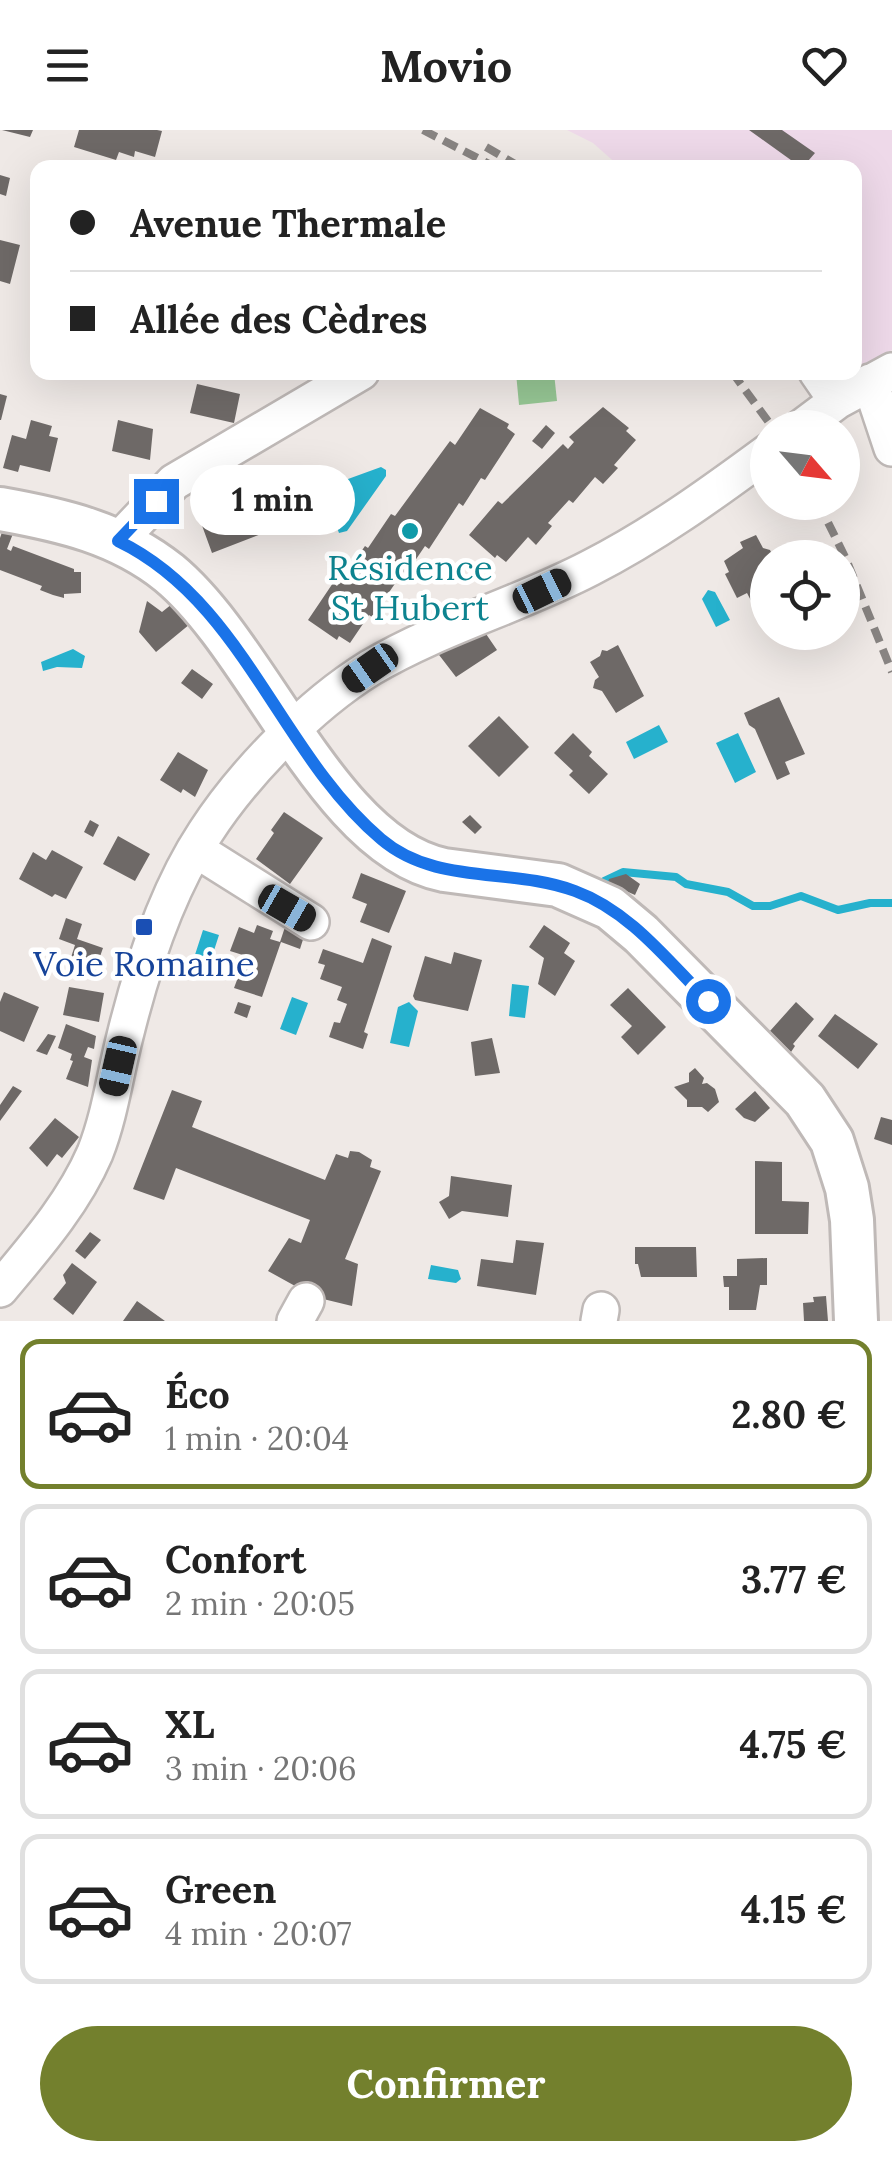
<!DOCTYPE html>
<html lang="fr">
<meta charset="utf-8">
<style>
body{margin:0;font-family:Lora,serif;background:#f6f6f6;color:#222;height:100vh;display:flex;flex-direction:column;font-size:38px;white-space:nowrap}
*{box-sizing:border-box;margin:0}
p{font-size:32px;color:#767676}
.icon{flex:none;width:55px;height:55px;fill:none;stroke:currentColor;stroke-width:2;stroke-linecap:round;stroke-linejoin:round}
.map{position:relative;height:1191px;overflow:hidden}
.side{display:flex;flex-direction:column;background:#fff;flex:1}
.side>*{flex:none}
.hud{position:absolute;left:30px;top:30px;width:832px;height:220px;border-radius:20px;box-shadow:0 10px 40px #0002;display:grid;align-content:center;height:220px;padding:0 40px;background:#fff}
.needle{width:65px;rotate:118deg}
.buttons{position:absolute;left:750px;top:280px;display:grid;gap:20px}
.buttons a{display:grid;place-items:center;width:110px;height:110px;border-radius:50%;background:#fff;box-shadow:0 10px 40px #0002;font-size:50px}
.end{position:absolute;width:45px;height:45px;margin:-22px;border:12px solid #1a73e8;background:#fff;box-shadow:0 0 0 5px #fff}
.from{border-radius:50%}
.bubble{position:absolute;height:70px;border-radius:35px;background:#fff;box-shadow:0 10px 40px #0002;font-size:32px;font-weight:700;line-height:70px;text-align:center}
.car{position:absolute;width:30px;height:60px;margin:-30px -15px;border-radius:12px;box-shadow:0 0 8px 2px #0007;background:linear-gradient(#222 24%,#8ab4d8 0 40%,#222 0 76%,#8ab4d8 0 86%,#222 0)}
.hud b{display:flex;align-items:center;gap:35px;height:95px;font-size:38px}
.hud b+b{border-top:2px solid #e0e0e0}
.hud i{width:25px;height:25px;background:#222}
ul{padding:18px 0 0;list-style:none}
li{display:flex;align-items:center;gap:30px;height:150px;margin:0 20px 15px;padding:0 20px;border:5px solid #e0e0e0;border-radius:20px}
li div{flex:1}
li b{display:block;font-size:38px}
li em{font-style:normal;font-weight:700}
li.current{border-color:#73802d}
li>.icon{width:90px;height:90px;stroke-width:1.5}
.action{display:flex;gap:20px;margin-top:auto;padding:20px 40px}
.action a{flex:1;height:115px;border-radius:60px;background:#73802d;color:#fff;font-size:40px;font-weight:700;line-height:115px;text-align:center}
header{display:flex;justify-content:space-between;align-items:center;height:130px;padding:0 40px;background:#fff;font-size:45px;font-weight:700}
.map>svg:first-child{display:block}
</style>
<header><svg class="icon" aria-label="menu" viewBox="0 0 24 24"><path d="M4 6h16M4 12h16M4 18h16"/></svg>Movio<svg class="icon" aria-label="heart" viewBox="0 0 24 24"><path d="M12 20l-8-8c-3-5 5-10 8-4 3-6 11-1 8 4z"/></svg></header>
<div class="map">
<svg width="892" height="1191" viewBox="0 0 892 1191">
<rect width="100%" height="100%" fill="#efe9e6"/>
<path fill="#eed9e9" d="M567 0H892V220L855 238V38L620 37 593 13Z"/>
<path fill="#96c694" d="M516 243H554L557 271 519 275Z"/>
<path fill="#26b1cd" d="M381 337 386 340V346L347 401 339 403 325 364 326 357Z
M708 460 715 462 730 490 716 497 702 469Z
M73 519 85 526 82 538 57 537 43 541 41 532Z
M659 595 668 612 634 629 626 612Z
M738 603 756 642 735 653 716 613Z
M203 800 219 805 208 839 192 834Z
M512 854 529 856 525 888 509 886Z
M292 867 308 873 296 905 280 899Z
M409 872 418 881 409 917 390 913 398 877Z
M431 1135 458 1140 461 1149 456 1153 428 1149Z"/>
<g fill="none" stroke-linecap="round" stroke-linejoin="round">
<path stroke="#26b1cd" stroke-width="8" d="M604 751 623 742 676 747 686 754 728 762 753 776H770L801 766 838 780 870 773H892"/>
</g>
<path fill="#6e6967" d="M2 0H33L30 7Z
M79 0H157L162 1 155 27 135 21 134 27 119 22 116 30 74 17Z
M749 0H782L815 23 802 38Z
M0 45 10 48 6 66 0 64Z
M0 110 20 115 10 154 0 151Z
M36 145H38V173L30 171Z
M197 254 240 264 234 293 190 283Z
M0 264 7 266 1 290H0Z
M603 277 629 298 626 301 636 310 614 335 618 338 603 354 595 347 573 373 569 370 548 393 552 396 536 415 528 407 506 432 497 425 495 428 469 405 498 371 502 374 563 314 568 319 574 312 569 307Z
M480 278 509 294 507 298 515 304 485 350 481 348 463 376 459 373 429 419 425 416 406 444 403 442 372 487 369 485 350 513 339 506 337 510 308 490 333 453 337 456 365 416 368 418 391 384 395 386 450 311 455 315Z
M31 290 52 296 49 306 58 308 50 342 20 335 18 342 3 338 12 305 26 309Z
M118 290 153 299 150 330 112 321Z
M546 295 555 303 542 319 532 311Z
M284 344 288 356 292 355 302 388 212 423 200 390 205 389 201 377 231 366 230 362Z
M174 378 182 383 174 394 166 388Z
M3 399 14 401 7 419 11 421 13 416 74 439V442H81V463L64 464V468L53 465 40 460 42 456 0 440V408Z
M756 405 763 418 770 420 774 428H768V484L760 488 747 463 737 468 725 444 729 442 724 431 743 418 740 412Z
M147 471 162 482 172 474 190 494 156 522 139 502Z
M484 501 497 520 456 547 436 521Z
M618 515 644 566 616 583 602 561 593 558 595 550 599 547 590 532 600 526 602 520 607 521Z
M192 539 213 554 202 569 181 553Z
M779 567 805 624 785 632 790 644 777 650 755 599 749 595 744 583Z
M499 586 529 617 499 647 468 616Z
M573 603 592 622 589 626 608 644 589 664 569 645 573 641 554 623Z
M178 622 208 640 195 667 183 659 181 663 160 650Z
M284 682 323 708 290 754 256 729 274 703 271 700Z
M470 685 482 697 475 704 462 692Z
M90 690 99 695 93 707 84 702Z
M118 706 150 724 135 751 103 734Z
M52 720 83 737 66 769 55 764 52 767 19 749 33 722 46 730Z
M361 743 406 761 389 803 360 792 367 774 352 768Z
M626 744 640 754 635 765 608 753 609 749Z
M66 788 82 794 77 809 103 818 92 849 67 840 75 815 59 809Z
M288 788 306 800 300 819 281 812 262 867 234 858 246 826 230 821 239 797 254 803 257 795 273 801 270 809 280 812Z
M544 795 570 813 564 823 575 831 555 866 538 854 544 828 529 817Z
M372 808 392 816 364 902 368 904 363 919 329 907 334 892 340 893 347 874 337 870 342 857 320 849 325 835 318 833 323 819 363 833Z
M454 822 482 830 468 881 415 870 413 866 425 826 451 834Z
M69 857 104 863 99 892 63 885Z
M628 858 666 897 638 925 621 907 632 896 610 875Z
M4 862 39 877 24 912 0 901V872Z
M238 872 251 876 247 888 234 883Z
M796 872 814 889 793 914 795 916 791 922 770 901Z
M835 884 878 914 858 939 818 906Z
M66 894 96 906 94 919 88 917 84 927 92 930 88 957 66 949 73 931 70 930 72 924 58 918Z
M48 904 56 906 47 925 36 921Z
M492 908 500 943 475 946 471 912Z
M695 938 704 948 702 954 707 953 715 959 719 972 708 982 702 977H687V970L674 957 689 952V943Z
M13 956 22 961 0 991V975Z
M172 960 202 971 192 997 325 1050 336 1024 348 1028 350 1021 359 1022 372 1030 370 1037 381 1041 345 1129 358 1134 352 1176 315 1167 268 1141 289 1108 301 1113 310 1090 176 1038 164 1070 133 1059Z
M755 961 770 978 755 992 744 988 735 979Z
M881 987 892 990V1015L874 1009Z
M55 988 79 1007 62 1028 57 1024 47 1037 29 1018Z
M755 1031 782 1032V1071L809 1072 808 1104H755Z
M451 1046 512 1055 508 1087 462 1081 449 1089 439 1072 449 1066Z
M90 1102 101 1110 85 1129 75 1121Z
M516 1110 544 1113 536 1165 477 1156 481 1129 513 1133Z
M635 1117H696L697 1147H641L638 1134H635Z
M767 1128V1155H760L756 1180H729V1157H724L723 1146H737V1129Z
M72 1133 97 1152 73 1185 53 1169 66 1153 63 1145Z
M826 1166 828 1191H804L803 1173 814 1172 813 1167Z
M137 1171 165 1191H123Z"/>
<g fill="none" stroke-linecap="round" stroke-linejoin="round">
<defs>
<path id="minor" d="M817 242 837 271
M870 252 892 318
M801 298 837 271 892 241
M118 411 174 352 361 242
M195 719 311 792
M0 1159C35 1117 73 1074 95 1023 110 985 115 945 125 906 142 837 166 762 205 703 243 644 310 575 370 538 439 497 519 475 590 438 653 406 711 364 768 322
M295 1191 306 1171
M599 1191 601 1180"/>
<path id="major" d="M0 379C62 390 119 403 169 443 260 518 329 717 444 740L558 755 610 778 641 804 805 970 832 1011 847 1058 852 1090 856 1191"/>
</defs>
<use href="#minor" stroke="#bfb9b7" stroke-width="40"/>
<use href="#major" stroke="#bfb9b7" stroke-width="48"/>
<use href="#minor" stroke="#fff" stroke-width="35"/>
<use href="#major" stroke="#fff" stroke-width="42"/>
<path stroke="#888482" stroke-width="8" stroke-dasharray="15 8" stroke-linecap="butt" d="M423 0 497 38
M486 17 522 38
M732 242 773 298
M818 372 846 429 892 542"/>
</g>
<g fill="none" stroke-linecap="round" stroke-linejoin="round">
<path stroke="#1a73e8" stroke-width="12" d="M156 371 118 411C243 471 280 624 381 709 436 756 511 737 575 761 630 781 668 831 708 871"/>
</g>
<circle fill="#0f9aa8" stroke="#fff" stroke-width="4" cx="410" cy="401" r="10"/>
<rect fill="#1a4fb4" stroke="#fff" stroke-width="4" x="134" y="787" width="20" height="20" rx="5"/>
<g text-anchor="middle" stroke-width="9" stroke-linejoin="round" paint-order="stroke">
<g font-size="35" fill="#0d838f" stroke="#fff">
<text x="410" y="450">Résidence<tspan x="410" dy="40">St Hubert</tspan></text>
</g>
<g font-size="35" fill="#164399" stroke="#fff">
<text x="144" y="846">Voie Romaine</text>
</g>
</g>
</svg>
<div class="buttons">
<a><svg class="needle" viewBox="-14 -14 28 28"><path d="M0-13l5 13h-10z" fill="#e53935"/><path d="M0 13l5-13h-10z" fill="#767676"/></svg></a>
<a><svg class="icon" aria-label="locate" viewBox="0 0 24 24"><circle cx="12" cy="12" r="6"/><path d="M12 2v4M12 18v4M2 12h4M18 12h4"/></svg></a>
</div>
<i class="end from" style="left:708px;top:871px"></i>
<i class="end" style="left:156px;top:371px"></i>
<div class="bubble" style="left:190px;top:335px;width:165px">1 min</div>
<i class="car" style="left:542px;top:461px;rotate:64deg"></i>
<i class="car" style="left:370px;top:538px;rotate:235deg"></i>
<i class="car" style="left:287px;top:778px;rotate:120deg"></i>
<i class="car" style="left:118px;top:936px;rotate:193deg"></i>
<div class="hud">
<b><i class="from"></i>Avenue Thermale</b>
<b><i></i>Allée des Cèdres</b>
</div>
</div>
<section class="side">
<ul>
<li class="current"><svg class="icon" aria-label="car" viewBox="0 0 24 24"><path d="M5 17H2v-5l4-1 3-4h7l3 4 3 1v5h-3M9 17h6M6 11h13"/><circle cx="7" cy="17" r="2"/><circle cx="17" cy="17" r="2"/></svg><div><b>Éco</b><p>1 min · 20:04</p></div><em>2.80 €</em></li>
<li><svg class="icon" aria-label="car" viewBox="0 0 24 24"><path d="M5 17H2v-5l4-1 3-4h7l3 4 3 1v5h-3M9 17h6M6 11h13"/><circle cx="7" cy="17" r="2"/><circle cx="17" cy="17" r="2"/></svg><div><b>Confort</b><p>2 min · 20:05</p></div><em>3.77 €</em></li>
<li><svg class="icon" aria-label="car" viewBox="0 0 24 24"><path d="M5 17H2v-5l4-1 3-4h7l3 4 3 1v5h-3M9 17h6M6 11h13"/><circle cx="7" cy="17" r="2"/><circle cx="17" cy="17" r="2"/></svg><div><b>XL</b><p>3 min · 20:06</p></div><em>4.75 €</em></li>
<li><svg class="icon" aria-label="car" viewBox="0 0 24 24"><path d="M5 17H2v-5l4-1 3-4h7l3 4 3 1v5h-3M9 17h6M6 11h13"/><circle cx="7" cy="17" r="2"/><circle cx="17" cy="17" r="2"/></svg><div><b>Green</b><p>4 min · 20:07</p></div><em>4.15 €</em></li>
</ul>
<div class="action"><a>Confirmer</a></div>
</section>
